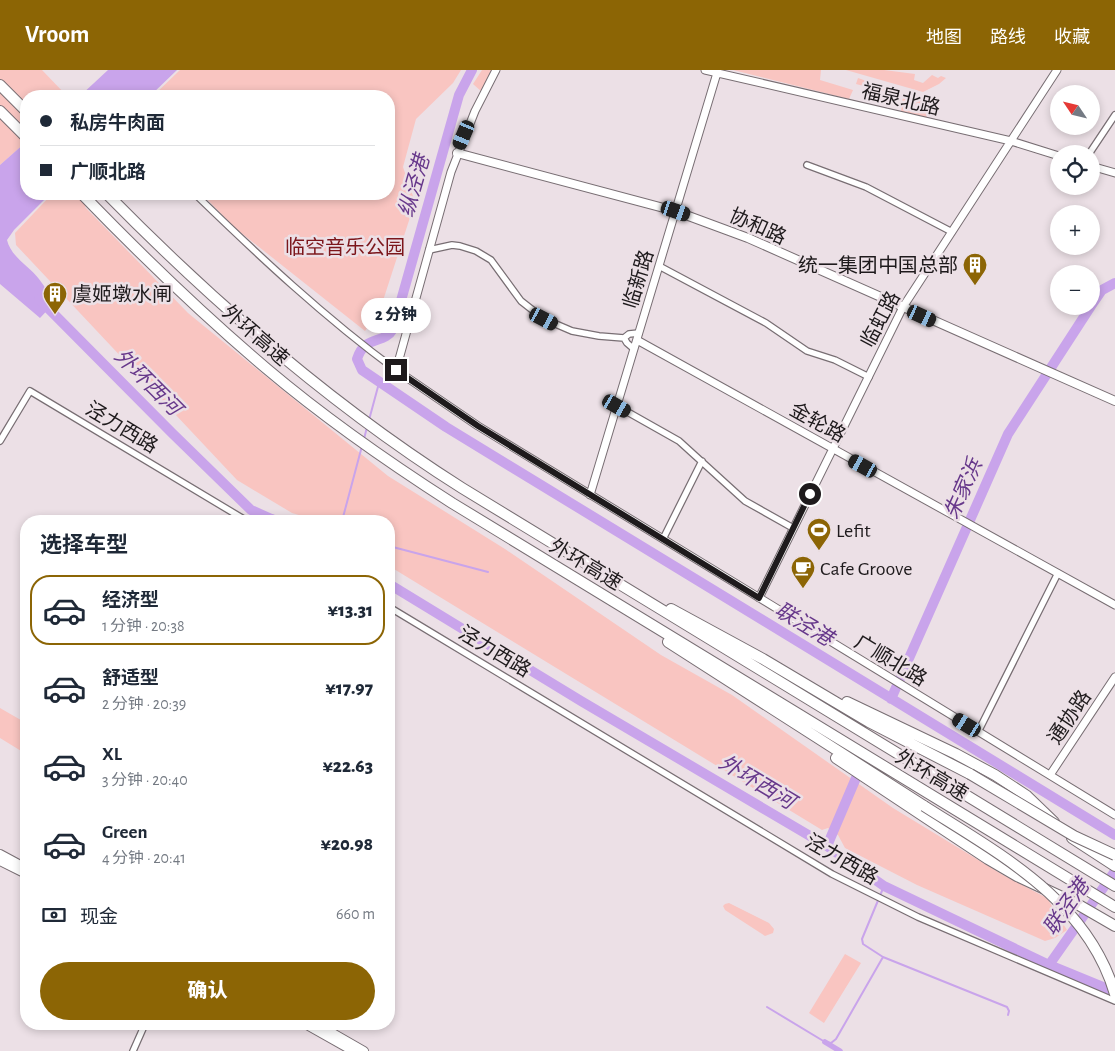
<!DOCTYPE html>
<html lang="zh">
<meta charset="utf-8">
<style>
body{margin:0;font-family:"Alegreya Sans","Noto Sans SC",sans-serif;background:#f2f2f3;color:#1f2937;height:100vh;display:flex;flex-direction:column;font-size:19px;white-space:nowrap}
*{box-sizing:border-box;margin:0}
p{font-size:16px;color:#747a83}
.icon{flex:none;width:28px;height:28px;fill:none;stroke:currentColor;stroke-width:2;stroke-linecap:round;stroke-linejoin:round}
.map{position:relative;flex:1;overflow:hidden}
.drawer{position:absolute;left:20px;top:445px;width:375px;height:515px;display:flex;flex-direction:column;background:#fff;border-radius:20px;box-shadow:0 2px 8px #0003}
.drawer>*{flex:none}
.banner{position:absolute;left:20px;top:20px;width:375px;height:110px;border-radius:20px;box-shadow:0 2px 8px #0003;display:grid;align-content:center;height:110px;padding:0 20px;background:#fff}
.needle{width:32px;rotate:305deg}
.fabs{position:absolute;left:1050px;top:15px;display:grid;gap:10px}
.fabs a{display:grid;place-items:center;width:50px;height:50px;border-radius:50%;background:#fff;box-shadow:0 2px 8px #0003;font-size:25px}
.end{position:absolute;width:22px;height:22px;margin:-11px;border:6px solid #1e1a1c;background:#fff;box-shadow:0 0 0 2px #fff}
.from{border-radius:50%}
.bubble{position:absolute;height:35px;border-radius:18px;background:#fff;box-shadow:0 2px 8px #0003;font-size:16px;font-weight:800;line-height:35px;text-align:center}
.car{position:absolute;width:15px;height:30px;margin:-15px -8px;border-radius:6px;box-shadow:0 0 4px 1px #0007;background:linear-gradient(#222 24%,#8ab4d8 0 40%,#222 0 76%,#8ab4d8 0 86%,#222 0)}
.banner b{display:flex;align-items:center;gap:18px;height:48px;font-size:19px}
.banner b+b{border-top:1px solid #e0e1e3}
.banner i{width:12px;height:12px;background:#1f2937}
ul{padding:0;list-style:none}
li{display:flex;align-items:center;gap:15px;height:70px;margin:0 10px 8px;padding:0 10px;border:2px solid transparent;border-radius:20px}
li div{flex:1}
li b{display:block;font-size:19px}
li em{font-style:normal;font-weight:800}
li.active{border-color:#8c6505}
li>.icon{width:45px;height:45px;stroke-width:1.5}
h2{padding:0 20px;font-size:22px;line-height:60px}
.pay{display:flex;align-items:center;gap:12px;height:55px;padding:0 20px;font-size:19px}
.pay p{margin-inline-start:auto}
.cta{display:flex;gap:10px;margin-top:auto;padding:10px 20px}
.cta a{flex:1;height:58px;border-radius:30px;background:#8c6505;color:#fff;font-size:20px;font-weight:800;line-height:58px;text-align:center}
header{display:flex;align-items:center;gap:30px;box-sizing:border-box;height:70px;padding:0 25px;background:#8c6505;color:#fff}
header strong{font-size:24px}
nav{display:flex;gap:28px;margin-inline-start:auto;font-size:18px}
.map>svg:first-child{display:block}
</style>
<header>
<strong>Vroom</strong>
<nav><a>地图</a><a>路线</a><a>收藏</a></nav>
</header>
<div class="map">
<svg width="1115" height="981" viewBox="0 0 1115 981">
<rect width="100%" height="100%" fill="#ece0e6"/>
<path fill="#f9c5c1" d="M0 0H42L67 26H26V72L0 95Z
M180 0H461L453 13 416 49 403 97 415 132 380 240 365 261 235 158 202 124H389V26H153Z
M482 0H494L482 22 473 14Z
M733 0H821L820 10 853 20 849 29Z
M846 0H884L915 4 914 10 923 13 932 5 938 8 941 6 946 8 939 14 923 22Z
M858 8 909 26 925 28 927 48 901 42 903 26 856 14Z
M52 124H95L85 137 188 243 388 406 505 479 661 585 732 625 893 738 1003 805 1047 828 1067 860 1055 868 1045 871 917 815 845 778 838 765 828 758 822 760 389 496V451H319L292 443 237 410 16 175 15 163Z
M0 638 26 653V684L0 668Z
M729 833 769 853 774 859 773 863 765 866 725 840 723 836 725 834Z
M845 884 861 893 824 953 809 943Z"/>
<path fill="#c9a4eb" d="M108 0H177L150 26H80Z
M26 72V124H50L14 160 7 170C11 187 29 196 39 209 45 217 49 224 56 231L40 248 0 214V95Z"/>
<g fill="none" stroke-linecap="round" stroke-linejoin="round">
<path stroke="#c9a4eb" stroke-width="2" d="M369 350 379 313
M364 369 367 357
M251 440 295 451
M342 451 362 376
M389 476 488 502
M884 816 862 869 863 874 883 887 1007 937 1009 941 1008 945
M767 937 825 972 831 973 836 969 883 887"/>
<path stroke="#c9a4eb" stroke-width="5.5" d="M825 972 840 981"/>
<path stroke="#c9a4eb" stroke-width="10" d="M472 0 459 25 393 259C384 275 365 264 357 289L362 300 446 357 1115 765
M39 229 172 363 251 440 276 451
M1091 236 1102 220 1115 213
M389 514 581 631 827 776 884 816 1049 895 1115 922
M891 629 1008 364 1091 236
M827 776 856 708
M1049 895 1115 801"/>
<defs>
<path id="minor" d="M1089 84 1115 45
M807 95 866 117 952 162
M195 124C259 186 324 247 396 300
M429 180 452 175 460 176 476 181 491 190 521 231 544 249 572 261 599 266 624 268
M659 196 766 253 807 281 835 290 869 307
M634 279 627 273 624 268 629 264 639 263
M617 336 679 371 745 431 793 458
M0 371 30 321 247 451
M663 469 702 391
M389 537 832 804 918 847 1115 931
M978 662 1058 503
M133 981 145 954"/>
<path id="tertiary" d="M496 0 475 41 451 102 396 300 478 356 1115 745
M705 0 1011 71 1059 86
M1091 96 1115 103
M637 270 1115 535
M590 425 717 3
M759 528 903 237 1057 0
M1050 705 1115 607"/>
<path id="secondary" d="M457 83 675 141 748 168 1115 331
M0 784 26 798
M0 791 26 804
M305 954 353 981
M317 954 364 981"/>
<path id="motorway" d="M0 15 26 41
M0 41 26 67
M82 124C141 185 202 244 267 299 325 348 388 392 452 433L1115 837
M107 124C215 234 331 335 462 418L1115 816
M671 539 763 589 869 652 970 704
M668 572 924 736
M847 632 956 684 995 705 1027 726 1054 752
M836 688 988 789 1017 806 1077 834 1115 856
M1072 768 1115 796"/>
</defs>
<use href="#minor" stroke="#786e73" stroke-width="8"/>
<use href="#tertiary" stroke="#786e73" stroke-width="9"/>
<use href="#secondary" stroke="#786e73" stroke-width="10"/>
<use href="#motorway" stroke="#786e73" stroke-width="12"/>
<use href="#minor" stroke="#fff" stroke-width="5.5"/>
<use href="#tertiary" stroke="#fff" stroke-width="7"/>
<use href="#secondary" stroke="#fff" stroke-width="8"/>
<use href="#motorway" stroke="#fff" stroke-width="10"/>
<defs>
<path id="motorway-bridge" d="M970 704 1074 766 1115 785
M924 736C1001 785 1087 830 1115 924"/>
</defs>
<use href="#motorway-bridge" stroke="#786e73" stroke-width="12" stroke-linecap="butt"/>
<use href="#motorway-bridge" stroke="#fff" stroke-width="10"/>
</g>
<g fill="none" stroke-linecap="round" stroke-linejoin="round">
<path stroke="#1e1a1c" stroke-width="6" d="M396 300 478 356 759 528 810 424"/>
</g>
<defs>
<symbol id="building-pin" viewBox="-11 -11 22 30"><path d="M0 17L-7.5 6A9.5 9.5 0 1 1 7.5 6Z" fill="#8c6505" stroke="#ece0e6"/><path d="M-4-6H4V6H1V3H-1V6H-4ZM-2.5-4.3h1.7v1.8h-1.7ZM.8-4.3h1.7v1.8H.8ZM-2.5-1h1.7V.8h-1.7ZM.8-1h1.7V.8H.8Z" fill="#fff"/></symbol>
<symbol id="stadium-pin" viewBox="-11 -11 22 30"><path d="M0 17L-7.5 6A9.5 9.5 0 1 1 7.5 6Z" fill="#8c6505" stroke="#ece0e6"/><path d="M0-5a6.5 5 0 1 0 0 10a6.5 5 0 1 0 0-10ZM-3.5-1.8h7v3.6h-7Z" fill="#fff"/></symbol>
<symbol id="cafe-pin" viewBox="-11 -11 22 30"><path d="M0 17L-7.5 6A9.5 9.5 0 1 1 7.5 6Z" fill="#8c6505" stroke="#ece0e6"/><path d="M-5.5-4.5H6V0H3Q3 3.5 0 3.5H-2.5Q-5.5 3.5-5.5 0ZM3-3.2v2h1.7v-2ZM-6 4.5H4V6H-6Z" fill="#fff"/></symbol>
</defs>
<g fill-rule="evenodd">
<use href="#building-pin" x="961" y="181" width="28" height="38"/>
<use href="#building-pin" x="41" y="210" width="28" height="38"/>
<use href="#stadium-pin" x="805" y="446" width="28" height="38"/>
<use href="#cafe-pin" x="789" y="484" width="28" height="38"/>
</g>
<g text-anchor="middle" stroke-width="5" stroke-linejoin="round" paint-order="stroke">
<g font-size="20" fill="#1e1a1c" stroke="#ece0e6">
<text transform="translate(901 29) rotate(13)" y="7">福泉北路</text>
<text transform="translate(758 156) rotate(24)" y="7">协和路</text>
<text transform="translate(638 209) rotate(-73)" y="7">临新路</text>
<text transform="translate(880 249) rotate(-62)" y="7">临虹路</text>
<text transform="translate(256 265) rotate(41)" y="7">外环高速</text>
<text transform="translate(818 352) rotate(29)" y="7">金轮路</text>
<text transform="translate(122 357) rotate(31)" y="7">泾力西路</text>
<text transform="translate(586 494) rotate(31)" y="7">外环高速</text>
<text transform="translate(495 581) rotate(31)" y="7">泾力西路</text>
<text transform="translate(891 590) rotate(31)" y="7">广顺北路</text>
<text transform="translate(1069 647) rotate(-56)" y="7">通协路</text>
<text transform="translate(932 705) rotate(31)" y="7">外环高速</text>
<text transform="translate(842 789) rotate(30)" y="7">泾力西路</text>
</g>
<g font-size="20" fill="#7c161b" stroke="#ece0e6">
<text x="345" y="184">临空音乐公园</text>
</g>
<g font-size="20" fill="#1e1a1c" stroke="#ece0e6" text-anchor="start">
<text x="958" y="202" text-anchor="end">统一集团中国总部</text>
<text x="72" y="231">虞姬墩水闸</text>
<text x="836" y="467">Lefit</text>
<text x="820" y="505">Cafe Groove</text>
</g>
<g font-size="21" font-style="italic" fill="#67388b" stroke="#ece0e6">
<text transform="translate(414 116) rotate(-74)" y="7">纵泾港</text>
<text transform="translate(148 312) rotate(45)" y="7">外环西河</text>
<text transform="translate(963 419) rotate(-66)" y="7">朱家浜</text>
<text transform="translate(804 554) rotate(31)" y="7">联泾港</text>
<text transform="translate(757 712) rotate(31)" y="7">外环西河</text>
<text transform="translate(1066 837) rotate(-55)" y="7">联泾港</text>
</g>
</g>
</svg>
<div class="fabs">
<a><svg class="needle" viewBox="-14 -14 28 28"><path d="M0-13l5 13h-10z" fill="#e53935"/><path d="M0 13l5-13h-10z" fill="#747a83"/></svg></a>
<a><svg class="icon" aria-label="locate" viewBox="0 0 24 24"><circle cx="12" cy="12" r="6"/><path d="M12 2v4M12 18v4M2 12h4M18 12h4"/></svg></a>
<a>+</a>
<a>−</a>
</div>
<i class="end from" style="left:810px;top:424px"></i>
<i class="end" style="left:396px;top:300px"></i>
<div class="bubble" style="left:361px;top:228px;width:70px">2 分钟</div>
<i class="car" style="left:464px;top:65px;rotate:203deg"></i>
<i class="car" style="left:676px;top:141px;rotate:109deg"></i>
<i class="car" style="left:922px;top:246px;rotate:115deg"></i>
<i class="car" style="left:544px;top:249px;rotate:118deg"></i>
<i class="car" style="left:617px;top:336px;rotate:120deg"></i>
<i class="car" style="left:863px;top:396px;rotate:299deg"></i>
<i class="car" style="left:967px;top:655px;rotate:301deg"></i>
<div class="banner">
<b><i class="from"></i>私房牛肉面</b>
<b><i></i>广顺北路</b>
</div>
<section class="drawer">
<h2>选择车型</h2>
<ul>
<li class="active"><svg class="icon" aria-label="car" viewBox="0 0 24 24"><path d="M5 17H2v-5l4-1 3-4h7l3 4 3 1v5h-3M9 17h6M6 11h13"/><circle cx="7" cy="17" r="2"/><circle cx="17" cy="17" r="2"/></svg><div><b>经济型</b><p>1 分钟 · 20:38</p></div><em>¥13.31</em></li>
<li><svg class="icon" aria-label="car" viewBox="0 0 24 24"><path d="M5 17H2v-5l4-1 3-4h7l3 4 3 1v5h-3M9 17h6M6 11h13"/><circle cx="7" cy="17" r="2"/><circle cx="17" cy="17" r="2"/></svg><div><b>舒适型</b><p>2 分钟 · 20:39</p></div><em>¥17.97</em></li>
<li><svg class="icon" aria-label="car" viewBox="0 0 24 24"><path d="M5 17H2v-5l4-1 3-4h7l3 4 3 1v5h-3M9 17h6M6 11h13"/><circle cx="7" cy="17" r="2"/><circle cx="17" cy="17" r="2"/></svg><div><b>XL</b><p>3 分钟 · 20:40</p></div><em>¥22.63</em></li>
<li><svg class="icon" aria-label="car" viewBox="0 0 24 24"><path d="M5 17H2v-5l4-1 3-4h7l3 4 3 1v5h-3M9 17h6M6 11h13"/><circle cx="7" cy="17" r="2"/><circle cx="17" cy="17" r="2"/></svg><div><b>Green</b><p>4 分钟 · 20:41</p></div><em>¥20.98</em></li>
</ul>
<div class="pay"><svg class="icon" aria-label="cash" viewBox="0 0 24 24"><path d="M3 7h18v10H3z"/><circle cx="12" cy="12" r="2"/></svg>现金<p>660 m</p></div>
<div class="cta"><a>确认</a></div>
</section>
</div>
